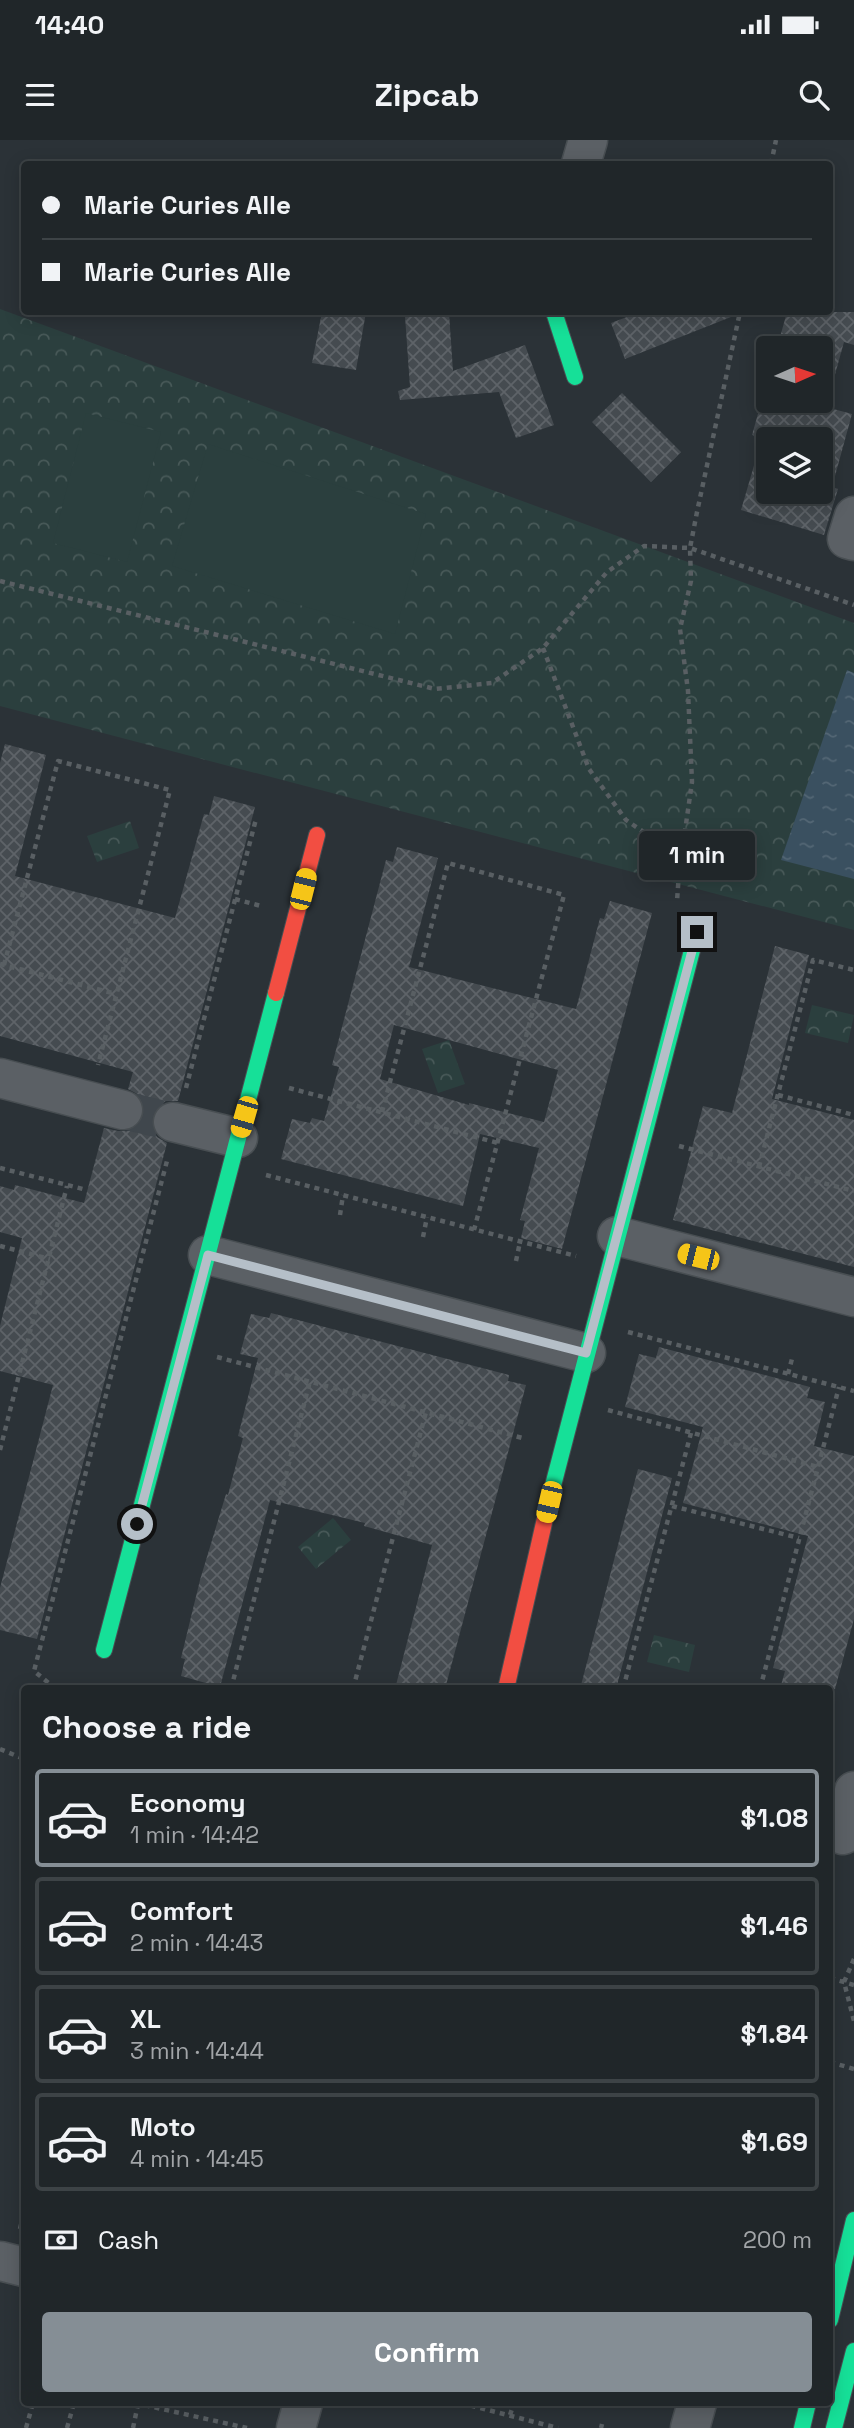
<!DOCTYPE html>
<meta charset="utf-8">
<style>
body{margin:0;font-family:"Space Grotesk",sans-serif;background:#282e31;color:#f1f3f6;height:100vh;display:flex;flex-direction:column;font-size:26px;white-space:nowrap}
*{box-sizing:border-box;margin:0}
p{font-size:23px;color:#a2a5a8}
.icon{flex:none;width:38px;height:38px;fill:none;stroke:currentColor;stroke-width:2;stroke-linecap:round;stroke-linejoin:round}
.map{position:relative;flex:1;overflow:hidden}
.sheet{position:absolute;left:21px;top:1545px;width:812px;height:721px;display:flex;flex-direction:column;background:#202629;border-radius:7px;box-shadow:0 4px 18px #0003,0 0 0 2px #3d4346}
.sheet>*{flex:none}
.top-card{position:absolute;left:21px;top:21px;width:812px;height:154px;border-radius:7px;box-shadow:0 4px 18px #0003,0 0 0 2px #3d4346;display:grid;align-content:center;height:154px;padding:0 21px;background:#202629}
.needle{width:46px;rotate:87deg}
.controls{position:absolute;left:756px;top:196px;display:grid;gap:14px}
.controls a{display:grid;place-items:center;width:77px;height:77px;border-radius:7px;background:#202629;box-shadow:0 4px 18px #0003,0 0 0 2px #3d4346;font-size:35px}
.end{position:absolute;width:32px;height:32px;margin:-16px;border:9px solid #b5bfc8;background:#111;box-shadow:0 0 0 4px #111}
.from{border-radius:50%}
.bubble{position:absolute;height:49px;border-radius:7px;background:#202629;box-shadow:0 4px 18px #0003,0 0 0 2px #3d4346;font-size:23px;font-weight:800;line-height:49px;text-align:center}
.car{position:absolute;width:21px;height:42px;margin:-21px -10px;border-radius:9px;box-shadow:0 0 5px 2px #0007;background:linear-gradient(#f5c518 24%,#345 0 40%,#f5c518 0 76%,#345 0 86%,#f5c518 0)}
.top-card b{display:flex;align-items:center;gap:24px;height:66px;font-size:26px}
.top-card b+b{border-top:2px solid #3d4346}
.top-card i{width:18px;height:18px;background:#f1f3f6}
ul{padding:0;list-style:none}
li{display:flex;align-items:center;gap:21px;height:98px;margin:0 14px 10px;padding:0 7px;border:4px solid #3d4346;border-radius:7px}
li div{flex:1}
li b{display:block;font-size:26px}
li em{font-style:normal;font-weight:800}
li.current{border-color:#858e95}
li>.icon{width:63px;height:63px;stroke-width:1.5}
h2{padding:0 21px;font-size:32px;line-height:84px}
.pay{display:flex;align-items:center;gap:18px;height:77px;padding:0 21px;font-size:26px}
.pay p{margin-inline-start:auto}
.cta{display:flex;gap:14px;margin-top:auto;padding:14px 21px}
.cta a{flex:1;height:80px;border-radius:7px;background:#858e95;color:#fff;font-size:28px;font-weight:800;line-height:80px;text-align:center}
.status{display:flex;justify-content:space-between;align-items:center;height:49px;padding:0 35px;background:#202629;direction:ltr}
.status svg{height:19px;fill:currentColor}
header{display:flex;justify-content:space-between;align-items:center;height:91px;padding:0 21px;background:#202629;font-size:32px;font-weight:800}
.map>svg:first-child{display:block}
</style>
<div class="status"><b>14:40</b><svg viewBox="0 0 49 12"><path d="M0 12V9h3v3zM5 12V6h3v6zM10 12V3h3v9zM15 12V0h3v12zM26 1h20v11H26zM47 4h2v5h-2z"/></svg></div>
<header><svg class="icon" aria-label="menu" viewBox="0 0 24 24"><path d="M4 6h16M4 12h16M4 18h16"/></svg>Zipcab<svg class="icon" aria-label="search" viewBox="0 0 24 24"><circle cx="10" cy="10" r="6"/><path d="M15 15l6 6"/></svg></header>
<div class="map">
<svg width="854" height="2288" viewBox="0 0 854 2288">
<defs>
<pattern id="park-crowns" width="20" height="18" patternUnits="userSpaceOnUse" patternTransform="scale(1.75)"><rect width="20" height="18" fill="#2b3f3e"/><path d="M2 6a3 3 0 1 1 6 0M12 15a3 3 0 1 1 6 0" fill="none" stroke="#485958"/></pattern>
<pattern id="water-ripples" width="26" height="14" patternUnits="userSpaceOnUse" patternTransform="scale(1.75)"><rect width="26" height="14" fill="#3a5060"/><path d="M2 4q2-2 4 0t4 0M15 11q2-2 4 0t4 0" fill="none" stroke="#546775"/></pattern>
<pattern id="building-cross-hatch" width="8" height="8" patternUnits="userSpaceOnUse" patternTransform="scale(1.75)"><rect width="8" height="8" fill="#454b50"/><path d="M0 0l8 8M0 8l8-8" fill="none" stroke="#5e6368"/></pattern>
</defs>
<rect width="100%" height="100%" fill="#2b3237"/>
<path fill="url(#park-crowns)" d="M0 169 854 483V790L0 566Z
M130 681 139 708 97 722 87 696Z
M812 865 854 875 848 903 805 893Z
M449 900 465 944 438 953 422 909Z
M333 1378 351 1400 316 1429 298 1407Z
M654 1495 695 1505 689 1532 647 1522Z"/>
<path fill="#2b3f3e" d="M86 273 161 292 127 422 53 403Z
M208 304 426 374 395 494 172 426Z"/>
<path fill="url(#water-ripples)" d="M847 530 854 533V739L781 720Z"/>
<path fill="url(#building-cross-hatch)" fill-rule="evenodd" d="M322 172H366L356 230 312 223Z
M640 172H740L741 173 625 219 611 183Z
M787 172H854V205L844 202 826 267 852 274 832 347 838 349 824 395 741 370 762 298 752 295 768 238V261H821V208H777ZM768 299H821V352H768Z
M449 173 453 231 525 205 554 285 516 298 499 252 400 260 398 251 410 247 405 176Z
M622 253 681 312 651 342 592 282Z
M5 604 46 615 15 736 175 778 204 674 209 675 214 656 255 667 178 961H166L157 967 152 976V989L157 997 167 1003 37 1499 0 1490V1448L53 1245 0 1231V1186L22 1098 0 1092V1046L14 1050 15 1045 84 1063 104 988 118 991H129L138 986 144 976V965L139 955 128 949 133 932 0 896V623Z
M397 707 438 718 409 827 576 869 600 778 604 779 610 761 652 773 562 1109 521 1098 525 1081 520 1080 539 1008 480 994 463 1066 281 1019 292 979 310 983 312 978 324 981 339 927 332 925 386 720 393 722ZM394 885 558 930 544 982 469 963V965L380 939Z
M775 806 809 815 772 959 854 980V1127L673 1080 703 966 732 973Z
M271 1173 509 1235 508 1241 526 1245 445 1549H395L432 1405 364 1386 365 1383 270 1360 220 1547 181 1536 185 1519 181 1518 200 1440 226 1354 228 1355 243 1298 238 1296 258 1218 240 1214 251 1174 269 1178Z
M659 1207 810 1247 807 1258 825 1262 814 1306 854 1316V1479L835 1549H780L785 1531 773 1528 808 1396 683 1363 703 1287 625 1267 639 1214 656 1218Z
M638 1329 672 1338 616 1549H580Z"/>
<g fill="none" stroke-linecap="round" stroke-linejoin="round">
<path stroke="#40474d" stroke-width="38" stroke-dasharray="38 19" stroke-linecap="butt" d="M123 970 173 982"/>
<defs>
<path id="street" d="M581 24 588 0
M854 376 847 399 854 401
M0 938 123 970
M173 982 238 998
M617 1096 854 1157
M208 1115 586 1213
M843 1695 854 1651
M0 2121 24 2127
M296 2288 303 2263
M690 2288 697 2263"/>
<path id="fast" d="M554 172 575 237
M549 1361 697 791
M104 1510 276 853
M830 2180 854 2080
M802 2288 808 2263
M834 2288 854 2211"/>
<path id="jam" d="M276 853 317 695
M506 1549 549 1361"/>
</defs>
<use href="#street" stroke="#484e52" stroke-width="41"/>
<use href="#fast" stroke="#484e52" stroke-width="18"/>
<use href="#jam" stroke="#484e52" stroke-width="18"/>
<path stroke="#595f63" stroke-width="4.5" stroke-dasharray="5 5" stroke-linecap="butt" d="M771 24 776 0
M0 441 435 549 492 543 543 508 607 432 644 406 690 408 854 465
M543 508 589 629 626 680 667 708 679 733 677 761
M679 733 692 642 688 551 680 489 691 441 690 408 697 372 740 172
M235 759 261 766
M0 824 116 854
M4 825 58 621 170 650 98 925
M186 948 256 679
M289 948 498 1003
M778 955 854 975
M382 972 448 723 564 755 474 1090
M679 1006 854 1051
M759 1027 813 820 854 830
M0 1028 87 1050
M266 1035 576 1116
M340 1075 343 1055
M423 1097 427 1077
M0 1106 50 1119
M516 1121 520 1102
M628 1192 854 1251
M217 1217 526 1299
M788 1234 793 1215
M608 1270 818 1327
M0 1310 67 1046
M672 1366 799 1398
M56 1549 34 1531 168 1017
M231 1549 310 1241
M353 1549 426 1272
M623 1549 691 1293
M760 1549 839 1247
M0 1609 24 1619
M854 1819 844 1842 854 1881
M830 1838 854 1845
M830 1922 854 1929
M20 2089 24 2072
M135 2263 247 2288
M461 2263 558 2288
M510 2275 514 2263
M26 2288 33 2263
M67 2288 74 2263
M133 2288 138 2264
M601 2288 602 2284"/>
<use href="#street" stroke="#5b6065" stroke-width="38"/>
<use href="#fast" stroke="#16e098" stroke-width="16"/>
<use href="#jam" stroke="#f24e42" stroke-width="16"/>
</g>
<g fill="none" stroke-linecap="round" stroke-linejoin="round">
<path stroke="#b5bfc8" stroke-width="9" d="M137 1384 208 1115 586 1213 697 792"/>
</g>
</svg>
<div class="controls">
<a><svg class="needle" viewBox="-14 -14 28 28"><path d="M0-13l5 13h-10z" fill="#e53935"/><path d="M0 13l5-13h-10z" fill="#a2a5a8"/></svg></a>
<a><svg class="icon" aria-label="layers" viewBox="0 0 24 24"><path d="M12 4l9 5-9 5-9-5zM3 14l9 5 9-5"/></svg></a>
</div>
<i class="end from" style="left:137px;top:1384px"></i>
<i class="end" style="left:697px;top:792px"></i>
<div class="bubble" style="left:639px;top:691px;width:116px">1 min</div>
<i class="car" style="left:303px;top:749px;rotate:14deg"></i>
<i class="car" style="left:244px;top:977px;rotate:196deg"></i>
<i class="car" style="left:698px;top:1117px;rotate:284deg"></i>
<i class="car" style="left:549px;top:1362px;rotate:193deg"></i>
<div class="top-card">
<b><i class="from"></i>Marie Curies Alle</b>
<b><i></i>Marie Curies Alle</b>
</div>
<section class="sheet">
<h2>Choose a ride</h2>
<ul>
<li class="current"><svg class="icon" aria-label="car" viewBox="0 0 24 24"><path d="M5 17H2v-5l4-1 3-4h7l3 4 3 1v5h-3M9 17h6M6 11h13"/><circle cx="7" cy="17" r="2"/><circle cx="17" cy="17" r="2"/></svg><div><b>Economy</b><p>1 min · 14:42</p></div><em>$1.08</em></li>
<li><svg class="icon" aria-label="car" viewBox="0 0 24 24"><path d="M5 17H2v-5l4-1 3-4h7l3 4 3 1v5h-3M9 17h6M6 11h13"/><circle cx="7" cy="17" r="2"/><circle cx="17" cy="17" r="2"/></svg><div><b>Comfort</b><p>2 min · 14:43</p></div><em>$1.46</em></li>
<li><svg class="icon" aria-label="car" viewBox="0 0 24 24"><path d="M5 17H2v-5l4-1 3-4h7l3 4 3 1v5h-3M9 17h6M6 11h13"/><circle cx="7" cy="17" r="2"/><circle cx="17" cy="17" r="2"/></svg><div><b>XL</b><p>3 min · 14:44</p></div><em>$1.84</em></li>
<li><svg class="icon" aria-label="car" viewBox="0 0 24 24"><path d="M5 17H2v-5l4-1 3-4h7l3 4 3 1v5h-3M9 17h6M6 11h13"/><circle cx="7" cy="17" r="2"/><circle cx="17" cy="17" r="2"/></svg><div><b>Moto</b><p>4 min · 14:45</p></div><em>$1.69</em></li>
</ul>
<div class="pay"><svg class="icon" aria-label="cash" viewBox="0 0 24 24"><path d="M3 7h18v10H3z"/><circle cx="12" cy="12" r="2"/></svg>Cash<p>200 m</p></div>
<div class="cta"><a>Confirm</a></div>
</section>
</div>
